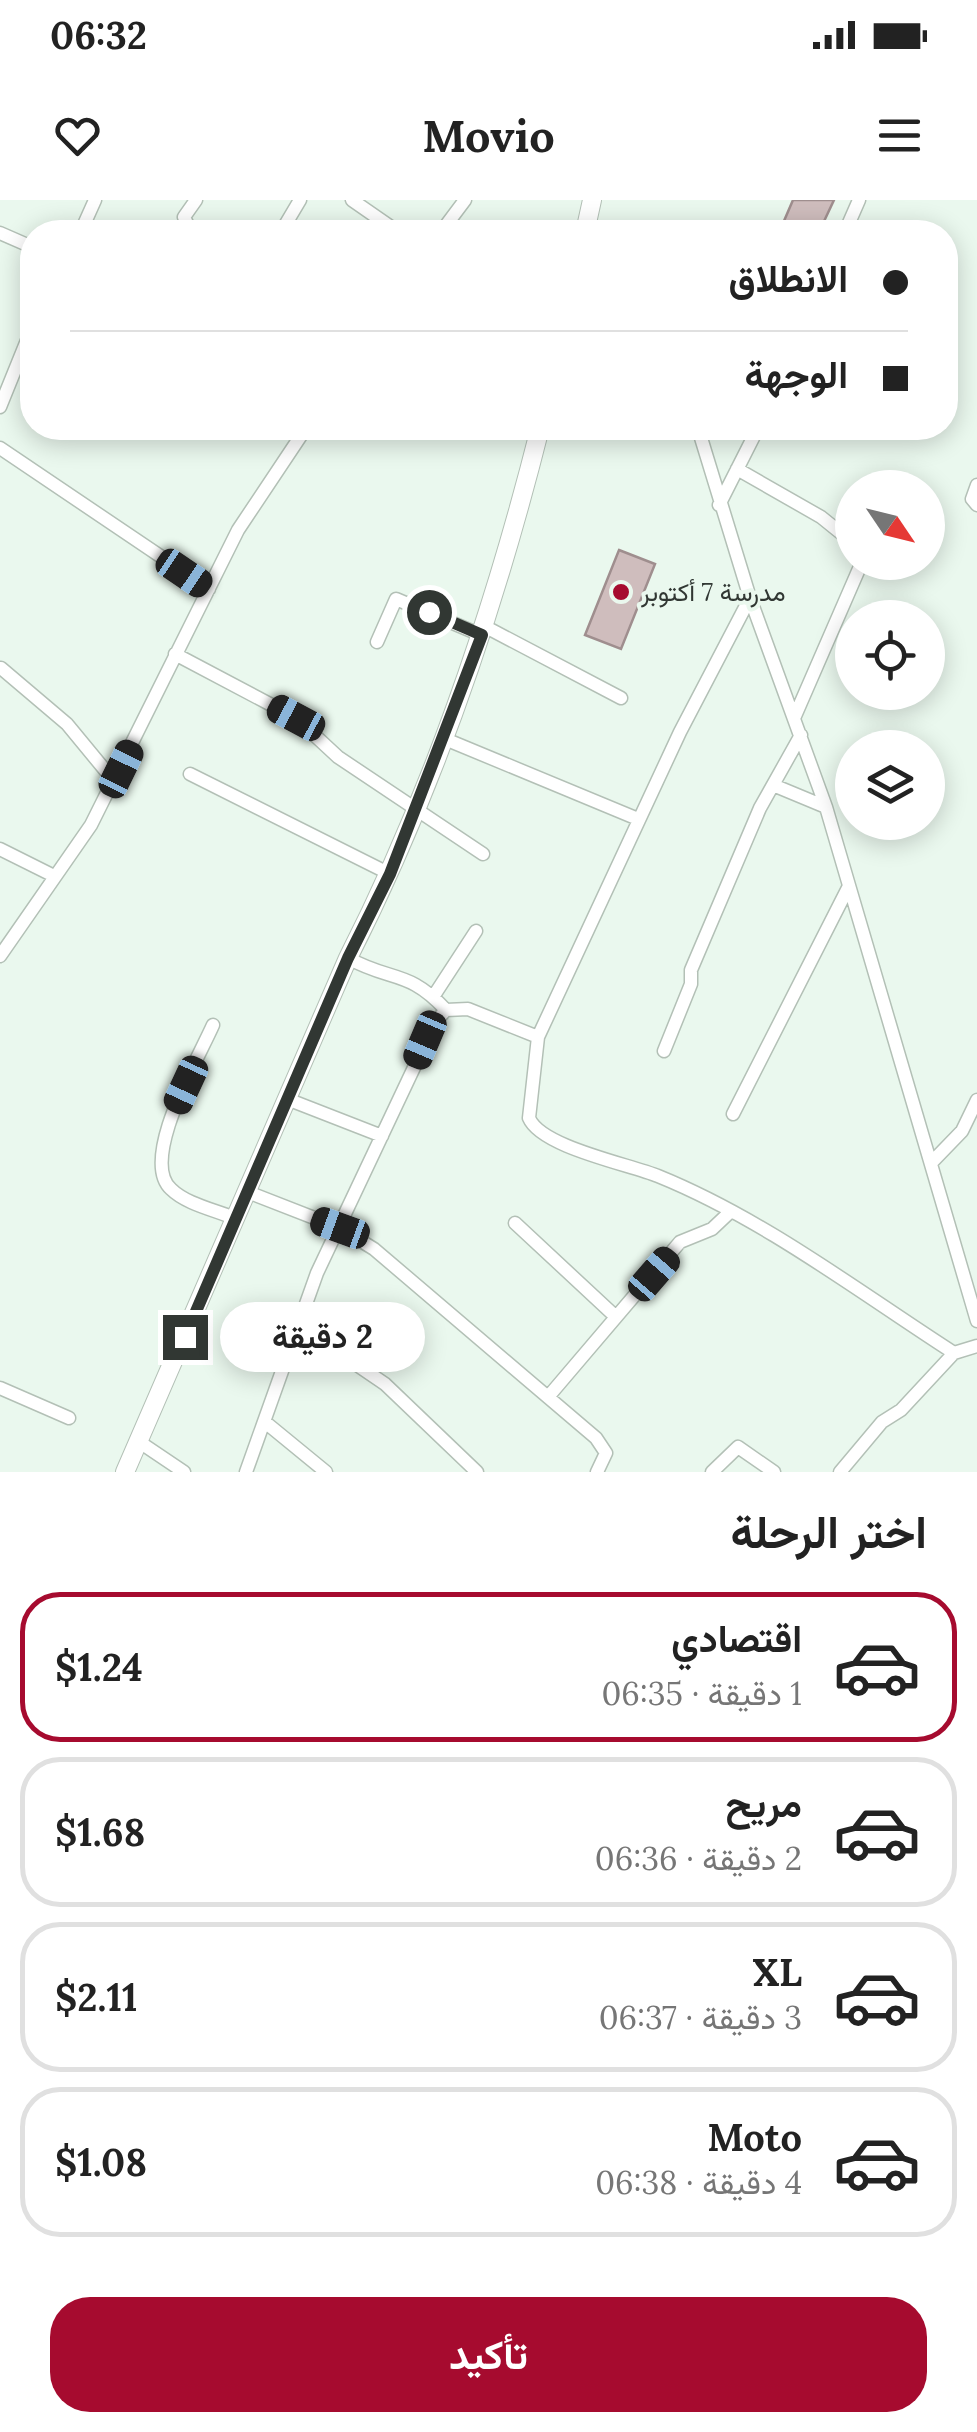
<!DOCTYPE html>
<html lang="ar">
<meta charset="utf-8">
<style>
body{margin:0;font-family:Lora,Vazirmatn,serif;background:#f6f6f6;color:#222;direction:rtl;height:100vh;display:flex;flex-direction:column;font-size:38px;white-space:nowrap}
*{box-sizing:border-box;margin:0}
p{font-size:32px;color:#767676}
.icon{flex:none;width:55px;height:55px;fill:none;stroke:currentColor;stroke-width:2;stroke-linecap:round;stroke-linejoin:round}
.map{position:relative;height:1272px;overflow:hidden;direction:ltr}
.details{display:flex;flex-direction:column;background:#fff;flex:1}
.details>*{flex:none}
.banner{position:absolute;left:20px;top:20px;width:938px;height:220px;border-radius:40px;box-shadow:0 5px 25px #0003;direction:rtl;display:grid;align-content:center;height:220px;padding:0 50px;background:#fff}
.needle{width:65px;rotate:125deg}
.controls{position:absolute;left:835px;top:270px;display:grid;gap:20px}
.controls a{display:grid;place-items:center;width:110px;height:110px;border-radius:50%;background:#fff;box-shadow:0 5px 25px #0003;font-size:50px}
.end{position:absolute;width:45px;height:45px;margin:-22px;border:12px solid #313733;background:#fff;box-shadow:0 0 0 5px #fff}
.from{border-radius:50%}
.bubble{position:absolute;height:70px;border-radius:35px;background:#fff;box-shadow:0 5px 25px #0003;font-size:32px;font-weight:700;line-height:70px;text-align:center;direction:rtl}
.car{position:absolute;width:30px;height:60px;margin:-30px -15px;border-radius:12px;box-shadow:0 0 8px 2px #0007;background:linear-gradient(#222 24%,#8ab4d8 0 40%,#222 0 76%,#8ab4d8 0 86%,#222 0)}
.banner b{display:flex;align-items:center;gap:35px;height:95px;font-size:38px}
.banner b+b{border-top:2px solid #e0e0e0}
.banner i{width:25px;height:25px;background:#222}
ul{padding:0;list-style:none}
li{display:flex;align-items:center;gap:30px;height:150px;margin:0 20px 15px;padding:0 30px;border:5px solid #e0e0e0;border-radius:40px}
li div{flex:1}
li b{display:block;font-size:38px}
li em{font-style:normal;font-weight:700}
li.active{border-color:#a60b2f}
li>.icon{width:90px;height:90px;stroke-width:1.5}
h2{padding:0 50px;font-size:45px;line-height:120px}
.button{display:flex;gap:20px;margin-top:auto;padding:20px 50px}
.button a{flex:1;height:115px;border-radius:40px;background:#a60b2f;color:#fff;font-size:40px;font-weight:700;line-height:115px;text-align:center}
.status{display:flex;justify-content:space-between;align-items:center;height:70px;padding:0 50px;background:#fff;direction:ltr}
.status svg{height:28px;fill:currentColor}
header{display:flex;justify-content:space-between;align-items:center;height:130px;padding:0 50px;background:#fff;font-size:45px;font-weight:700}
.map>svg:first-child{display:block}
</style>
<div class="status"><b>06:32</b><svg viewBox="0 0 49 12"><path d="M0 12V9h3v3zM5 12V6h3v6zM10 12V3h3v9zM15 12V0h3v12zM26 1h20v11H26zM47 4h2v5h-2z"/></svg></div>
<header><svg class="icon" aria-label="menu" viewBox="0 0 24 24"><path d="M4 6h16M4 12h16M4 18h16"/></svg>Movio<svg class="icon" aria-label="heart" viewBox="0 0 24 24"><path d="M12 20l-8-8c-3-5 5-10 8-4 3-6 11-1 8 4z"/></svg></header>
<div class="map">
<svg width="977" height="1272" viewBox="0 0 977 1272">
<rect width="100%" height="100%" fill="#eaf8ee"/>
<path fill="#cfbdbd" stroke="#9f8e8e" stroke-width="2.5" d="M793 0H834L819 32 781 28Z
M619 350 655 364 621 449 585 435Z"/>
<g fill="none" stroke-linecap="round" stroke-linejoin="round">
<defs>
<path id="street" d="M352 0 398 32
M82 29 95 0
M191 32 184 17 196 0
M281 32 300 0
M441 32 465 0
M845 32 859 0
M0 33 32 47
M0 207 32 128
M698 228 750 398 826 607 977 1121
M0 248 209 389
M737 269 821 317 852 342
M977 285 972 299 977 305
M719 305 758 228
M750 398 680 532 538 837 529 918C541 947 628 964 658 976 764 1019 859 1092 954 1153
M484 426 621 498
M377 442 396 399 481 435
M175 454 296 518 338 557 483 654
M1 468 67 524 114 581
M795 516 862 362
M445 539 638 619
M190 574 390 674
M773 585 826 607
M0 649 52 675
M0 756 91 625 238 330 306 228
M348 758C391 782 408 769 446 810
M433 797 476 731
M213 825C198 859 139 960 171 989 186 1004 215 1010 234 1018
M664 851 691 784V770L760 608 801 535
M287 899 382 936
M733 914 848 688
M933 961 962 931 977 900
M245 991 340 1028 374 1049 596 1238 606 1253 597 1272
M515 1023 616 1117
M297 1124 385 1184 477 1272
M0 1188 69 1218
M548 1197 680 1042 712 1029 730 1012
M265 1222 326 1272
M138 1241 184 1272
M246 1272 317 1073 436 821 446 810 468 809 538 837
M712 1272 738 1247 774 1272
M840 1272 882 1222 901 1210 954 1153 977 1146"/>
<path id="secondary" d="M585 32 592 0
M125 1272 348 758C434 589 494 411 540 228"/>
</defs>
<use href="#street" stroke="#b3c0b6" stroke-width="15"/>
<use href="#secondary" stroke="#b3c0b6" stroke-width="20"/>
<use href="#street" stroke="#fff" stroke-width="12"/>
<use href="#secondary" stroke="#fff" stroke-width="18"/>
</g>
<g fill="none" stroke-linecap="round" stroke-linejoin="round">
<path stroke="#313733" stroke-width="12" d="M185 1137 348 758 390 674 482 435 429 412"/>
</g>
<circle fill="#a60b2f" stroke="#eaf8ee" stroke-width="4" cx="621" cy="392" r="10"/>
<g text-anchor="middle" stroke-width="8" stroke-linejoin="round" paint-order="stroke">
<g font-size="25" fill="#313733" stroke="#eaf8ee" text-anchor="start">
<text x="641" y="401">مدرسة 7 أكتوبر</text>
</g>
</g>
</svg>
<div class="controls">
<a><svg class="needle" viewBox="-14 -14 28 28"><path d="M0-13l5 13h-10z" fill="#e53935"/><path d="M0 13l5-13h-10z" fill="#767676"/></svg></a>
<a><svg class="icon" aria-label="locate" viewBox="0 0 24 24"><circle cx="12" cy="12" r="6"/><path d="M12 2v4M12 18v4M2 12h4M18 12h4"/></svg></a>
<a><svg class="icon" aria-label="layers" viewBox="0 0 24 24"><path d="M12 4l9 5-9 5-9-5zM3 14l9 5 9-5"/></svg></a>
</div>
<i class="end from" style="left:429px;top:412px"></i>
<i class="end" style="left:185px;top:1137px"></i>
<div class="bubble" style="left:220px;top:1102px;width:205px">2 دقيقة</div>
<i class="car" style="left:184px;top:373px;rotate:124deg"></i>
<i class="car" style="left:296px;top:518px;rotate:298deg"></i>
<i class="car" style="left:121px;top:569px;rotate:26deg"></i>
<i class="car" style="left:425px;top:840px;rotate:203deg"></i>
<i class="car" style="left:186px;top:885px;rotate:205deg"></i>
<i class="car" style="left:340px;top:1028px;rotate:290deg"></i>
<i class="car" style="left:654px;top:1074px;rotate:41deg"></i>
<div class="banner">
<b><i class="from"></i>الانطلاق</b>
<b><i></i>الوجهة</b>
</div>
</div>
<section class="details">
<h2>اختر الرحلة</h2>
<ul>
<li class="active"><svg class="icon" aria-label="car" viewBox="0 0 24 24"><path d="M5 17H2v-5l4-1 3-4h7l3 4 3 1v5h-3M9 17h6M6 11h13"/><circle cx="7" cy="17" r="2"/><circle cx="17" cy="17" r="2"/></svg><div><b>اقتصادي</b><p>1 دقيقة · 06:35</p></div><em>$1.24</em></li>
<li><svg class="icon" aria-label="car" viewBox="0 0 24 24"><path d="M5 17H2v-5l4-1 3-4h7l3 4 3 1v5h-3M9 17h6M6 11h13"/><circle cx="7" cy="17" r="2"/><circle cx="17" cy="17" r="2"/></svg><div><b>مريح</b><p>2 دقيقة · 06:36</p></div><em>$1.68</em></li>
<li><svg class="icon" aria-label="car" viewBox="0 0 24 24"><path d="M5 17H2v-5l4-1 3-4h7l3 4 3 1v5h-3M9 17h6M6 11h13"/><circle cx="7" cy="17" r="2"/><circle cx="17" cy="17" r="2"/></svg><div><b>XL</b><p>3 دقيقة · 06:37</p></div><em>$2.11</em></li>
<li><svg class="icon" aria-label="car" viewBox="0 0 24 24"><path d="M5 17H2v-5l4-1 3-4h7l3 4 3 1v5h-3M9 17h6M6 11h13"/><circle cx="7" cy="17" r="2"/><circle cx="17" cy="17" r="2"/></svg><div><b>Moto</b><p>4 دقيقة · 06:38</p></div><em>$1.08</em></li>
</ul>
<div class="button"><a>تأكيد</a></div>
</section>
